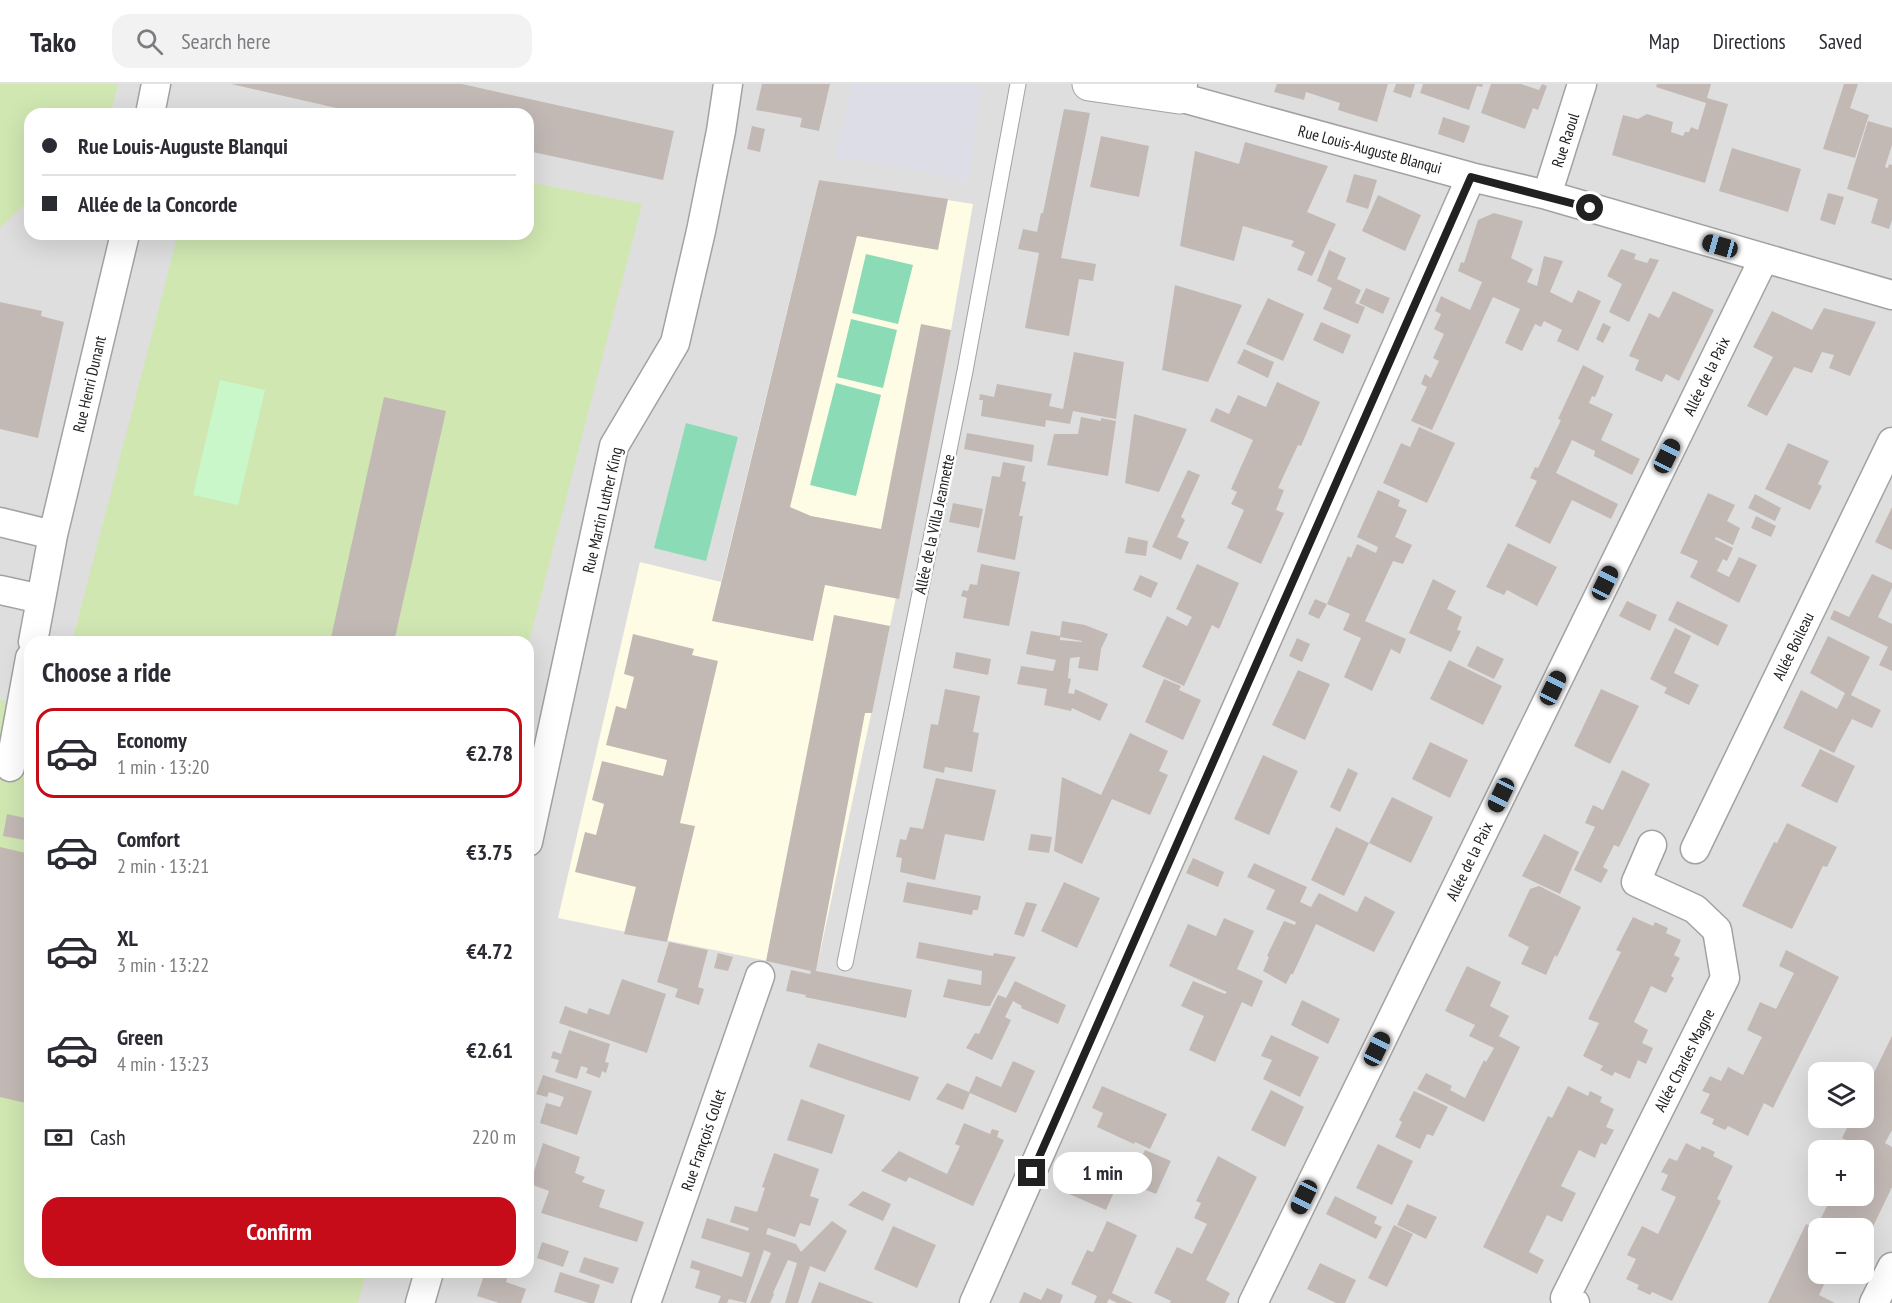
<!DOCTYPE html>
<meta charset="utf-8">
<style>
body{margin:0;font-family:"PT Sans Narrow",sans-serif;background:#f2f2f3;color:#2b2b33;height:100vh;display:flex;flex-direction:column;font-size:22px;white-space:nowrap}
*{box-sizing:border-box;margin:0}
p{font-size:20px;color:#7c7c81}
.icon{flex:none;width:33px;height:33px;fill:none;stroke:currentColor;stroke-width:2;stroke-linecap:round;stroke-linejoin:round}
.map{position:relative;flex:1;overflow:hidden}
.panel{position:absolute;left:24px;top:552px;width:510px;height:642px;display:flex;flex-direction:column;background:#fff;border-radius:18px;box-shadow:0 6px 24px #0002}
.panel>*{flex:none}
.guide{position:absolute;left:24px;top:24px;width:510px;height:132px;border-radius:18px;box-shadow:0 6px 24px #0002;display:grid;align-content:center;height:132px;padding:0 18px;background:#fff}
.buttons{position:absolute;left:1808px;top:978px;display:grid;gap:12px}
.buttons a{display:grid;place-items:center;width:66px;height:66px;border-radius:12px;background:#fff;box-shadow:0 6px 24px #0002;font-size:30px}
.end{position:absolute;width:27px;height:27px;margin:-14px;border:8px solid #212121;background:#fff;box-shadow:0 0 0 3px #fff}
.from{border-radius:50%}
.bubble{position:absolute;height:42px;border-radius:18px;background:#fff;box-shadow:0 6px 24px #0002;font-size:20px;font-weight:600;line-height:42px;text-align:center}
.car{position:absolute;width:18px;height:36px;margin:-18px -9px;border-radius:8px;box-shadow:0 0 4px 2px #0007;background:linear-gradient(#222 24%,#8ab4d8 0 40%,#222 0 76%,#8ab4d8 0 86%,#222 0)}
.guide b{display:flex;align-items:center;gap:21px;height:57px;font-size:22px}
.guide b+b{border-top:2px solid #e1e1e2}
.guide i{width:15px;height:15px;background:#2b2b33}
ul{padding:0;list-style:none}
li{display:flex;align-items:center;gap:18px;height:90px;margin:0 12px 9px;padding:0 6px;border:3px solid transparent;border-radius:18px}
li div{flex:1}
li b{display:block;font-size:22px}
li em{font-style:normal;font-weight:600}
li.on{border-color:#c70c19}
li>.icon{width:54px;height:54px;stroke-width:1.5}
h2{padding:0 18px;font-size:27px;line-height:72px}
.pay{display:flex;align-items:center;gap:15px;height:66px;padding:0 18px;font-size:22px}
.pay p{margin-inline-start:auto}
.action{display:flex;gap:12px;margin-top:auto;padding:12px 18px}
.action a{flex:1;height:69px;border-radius:18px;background:#c70c19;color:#fff;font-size:24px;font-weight:600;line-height:69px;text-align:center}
header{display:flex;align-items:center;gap:36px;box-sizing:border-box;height:84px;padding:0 30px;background:#fff;border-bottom:2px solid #e1e1e2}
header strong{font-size:28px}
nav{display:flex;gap:33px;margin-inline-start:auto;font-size:21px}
.search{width:420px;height:54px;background:#f2f2f3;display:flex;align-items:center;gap:15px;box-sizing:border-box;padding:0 21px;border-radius:18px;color:#7c7c81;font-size:22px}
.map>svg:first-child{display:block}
</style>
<header>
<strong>Tako</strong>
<div class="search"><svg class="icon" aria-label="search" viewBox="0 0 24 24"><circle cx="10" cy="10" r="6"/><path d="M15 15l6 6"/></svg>Search here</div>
<nav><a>Map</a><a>Directions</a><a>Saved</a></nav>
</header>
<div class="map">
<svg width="1892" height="1219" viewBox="0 0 1892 1219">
<rect width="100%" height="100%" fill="#f1eee9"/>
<path fill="#dfdede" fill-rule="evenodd" d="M0 0H1892V1219H0ZM30 30H528V150H30ZM30 558H528V1188H30ZM1818 988H1863V1034H1818ZM1818 1066H1863V1112H1818ZM1818 1144H1863V1190H1818Z"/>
<path fill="#fefce5" d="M819 96 973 120 951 246 890 542 816 887 558 834 640 478 721 498Z"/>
<path fill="#d0e7b2" d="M0 0H118L110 30H30V115L0 144Z
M528 98 642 120 528 562V558H72L178 150H528Z
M0 616 30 621V1188H366L358 1219H0Z"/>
<path fill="#c9f7ca" d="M220 296 265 306 238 421 193 411Z"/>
<path fill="#8cdbb7" d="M866 170 913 181 898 240 852 229Z
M851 235 897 246 883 304 837 293Z
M836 299 881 311 856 412 810 401Z
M686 339 738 353 706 477 654 464Z"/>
<path fill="#dddde7" d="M852 0 982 1 968 96 835 73Z"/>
<path fill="#c2b9b5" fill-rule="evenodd" d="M231 0H462L674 47 663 96 528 67V30H363Z
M762 0H830L819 47 800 43 802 34 756 26Z
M1277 0H1388L1377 38 1338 26 1340 19 1306 8 1304 16 1274 8Z
M1396 0H1415L1411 14 1393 8Z
M1423 0H1483L1482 3 1477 2 1469 26 1420 9Z
M1491 0H1521L1539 6 1542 0 1547 2 1538 26 1533 24 1525 45 1481 29Z
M1657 0H1711L1707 14 1728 20 1705 99 1612 71 1623 31 1638 35 1647 30 1673 38 1671 48 1683 52 1685 48H1689L1691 43 1698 46 1706 19 1656 3Z
M1844 0H1858L1850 24 1869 31 1855 74 1823 65Z
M1064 25 1090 29 1061 174 1096 180 1093 197 1079 195 1069 252 1025 244 1039 169 1018 165 1023 145 1037 148 1041 129H1043Z
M1443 33 1470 42 1464 59 1438 50Z
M1868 37 1892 44V61L1885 83 1888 84 1889 80 1892 81V136L1889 145 1871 139 1878 115 1847 105Z
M752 42 765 45 760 68 747 65Z
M1101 52 1149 62 1139 113 1090 103Z
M1245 58 1328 82 1307 128 1336 140 1312 192 1297 186 1305 168 1291 162 1294 157 1243 142 1234 177 1180 162 1195 67 1239 80Z
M1732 64 1801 85 1788 128 1719 107Z
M1354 90 1377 96 1368 125 1346 118Z
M819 96 948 115 938 166 857 152 790 423 811 432 881 445 921 240 951 246 899 515 825 501 813 557 712 537Z
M1828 109 1844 113 1835 141 1820 136Z
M1378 111 1421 131 1405 167 1362 147Z
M1494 129 1523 137 1511 174 1533 185 1527 198 1537 202 1544 172 1563 177 1550 208 1572 219 1578 206 1601 217 1578 267 1557 257 1562 246 1544 237 1541 243 1535 240 1522 267 1505 259 1520 225 1493 213 1432 346 1411 337 1427 303 1421 300 1425 290 1431 294 1439 277 1433 274 1444 250 1434 245 1441 230 1435 227 1441 212 1470 226 1482 198 1458 187 1461 178 1464 179 1478 136Z
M1621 165 1636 170 1634 175 1647 179 1650 174 1659 176 1629 238 1609 228 1622 200 1607 192Z
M1329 166 1346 174 1337 195 1361 206 1355 219 1365 223 1358 240 1323 225 1332 204 1317 197Z
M1175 201 1242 221 1208 298 1162 286Z
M1366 204 1390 214 1383 230 1359 219Z
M1673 207 1714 226 1679 297 1666 290 1662 298 1635 286 1639 276 1629 272 1649 229 1659 234Z
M1268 214 1304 230 1283 277 1246 260Z
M0 218 42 227 41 232 64 238 38 354 0 345Z
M1824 224 1876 238 1850 292 1829 284 1834 271 1822 268 1812 289 1794 283 1767 332 1747 322 1773 273 1753 263 1772 227 1812 246Z
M1321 238 1351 251 1343 270 1313 256Z
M1603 239 1611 243 1603 259 1596 255Z
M1244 265 1274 278 1268 294 1237 279Z
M1074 268 1124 278 1116 335 1073 327 1070 340 1046 336 1045 343 981 332 983 316H979L980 310 994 313 997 300 1052 310 1049 322 1063 325Z
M1583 281 1604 292 1595 313 1592 312 1589 319 1613 330 1601 356 1640 375 1632 391 1594 372 1595 367 1572 356 1556 389 1618 420 1611 435 1572 416 1550 460 1515 442 1537 397 1530 394 1535 383 1538 384 1561 336 1558 335Z
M1277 298 1320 318 1301 362 1298 361 1278 404 1284 406 1276 426 1284 429 1261 480 1227 464 1244 426 1231 420 1237 408 1231 405 1253 356 1210 337 1216 324 1229 330 1238 311 1266 323Z
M384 313 446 327 394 558H330Z
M1134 330 1187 345 1159 408 1125 399Z
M1081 333 1101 337V334L1116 337 1108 392 1047 381 1054 350H1078Z
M1419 343 1455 359 1427 419 1383 399 1401 359 1410 363Z
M967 349 1034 361 1032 378 964 365Z
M1788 359 1829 377 1818 400 1822 402 1810 426 1765 405Z
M1003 378 1025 382 1022 397 1026 398 1019 432H1023L1015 476 977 468 992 392 1000 393Z
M1188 386 1200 391 1181 433 1185 436 1177 453 1189 458 1181 476 1152 463Z
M1378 406 1400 416 1398 422 1407 426 1395 453 1412 461 1403 480 1393 477 1365 537 1406 555 1400 570 1391 565 1372 607 1344 593 1361 554 1343 546 1350 530 1327 520 1319 535 1308 530 1315 515 1327 520 1348 472 1351 474 1357 460 1376 469 1378 463 1357 453Z
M1708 409 1735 421 1727 437 1740 444 1733 461 1716 453 1715 455 1733 464 1727 477 1723 475 1717 487 1729 493 1739 473 1757 481 1739 519 1690 493 1698 477 1680 469Z
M1755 410 1781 424 1775 437 1748 424Z
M953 419 983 425 979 444 949 438Z
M1892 423V466L1875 458Z
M1756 432 1776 442 1771 453 1751 444Z
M1128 453 1148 457 1146 472 1125 469Z
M1508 459 1557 483 1537 522 1507 506 1504 511 1486 503Z
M981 480 1020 488 1009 542 963 534 967 514 961 512 963 506 968 507 970 500 977 501Z
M1197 480 1239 499 1219 545 1212 541 1184 602 1142 583 1167 532 1187 542 1192 533 1176 525Z
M1872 490 1892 499V504L1878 533 1892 540V587L1879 581 1888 563 1830 535 1834 526 1849 533Z
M1140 491 1158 499 1151 514 1133 506Z
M1433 495 1456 507 1447 525 1462 533 1457 546 1461 547 1451 568 1409 549Z
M1627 517 1657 531 1650 547 1619 532Z
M1677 517 1728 541 1718 562 1668 536Z
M834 531 890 542 872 629H865L816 887 912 906 906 934 805 913 806 911 786 907 791 886 810 890 811 887 766 877Z
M1062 537 1085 541 1108 550 1101 565 1098 587 1078 584 1080 573 1070 574 1068 594 1071 595 1068 609 1074 610 1075 605 1108 620 1100 637 1072 624 1071 627 1044 621 1047 605 1017 600 1021 582 1053 587 1056 576 1026 570 1031 547 1060 552ZM1060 553 1082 557V558L1060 556Z
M1675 544 1691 552 1674 589 1699 601 1689 621 1664 609 1667 604 1650 595Z
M633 550 694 565 692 571 718 577 680 739 695 742 667 858 624 850 636 803 575 788 585 748 596 751 604 720 592 716 602 677 663 692 667 676 606 661 616 622 626 625 634 593 624 590Z
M1828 552 1870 573 1851 611 1881 626 1872 644 1852 635 1834 669 1783 644 1801 606 1837 625 1845 609 1810 589Z
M1297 554 1310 560 1302 578 1289 572Z
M1477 562 1504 575 1494 595 1467 582Z
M956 568 991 575 988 591 953 584Z
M1449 576 1502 602 1483 641 1430 615Z
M1298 586 1330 600 1305 656 1272 641Z
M1164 595 1181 602 1179 606 1201 616 1183 656 1145 638Z
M945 605 980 612 973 648 979 649 972 688 945 683 944 689 923 684 931 640 938 641Z
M1601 605 1639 622 1610 680 1574 662Z
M1130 649 1168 667 1159 687 1168 691 1150 731 1112 715 1082 780 1054 767 1062 693 1101 711Z
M1430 658 1468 676 1450 714 1412 695Z
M1820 665 1855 682 1837 719 1801 702Z
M1263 671 1298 687 1269 751 1234 735Z
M1348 684 1358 689 1340 728 1330 723Z
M1622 686 1650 700 1619 763 1614 761 1603 783 1608 786 1601 799 1574 786 1595 743 1585 739 1593 721 1603 726Z
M936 694 996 706 984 757 945 750 935 796 900 788 902 774 896 773 900 755 906 756 910 743 923 745Z
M1392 713 1433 733 1411 779 1369 759Z
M7 730 30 735V757L3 752Z
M1787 739 1837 763 1827 783 1823 782 1792 845 1742 822 1774 758 1777 759Z
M1336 743 1369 759 1344 812 1311 796Z
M1031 750 1052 753 1049 769 1028 766Z
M1544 750 1579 768 1560 810 1522 792Z
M0 763 30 770V920L27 931H30V1020L0 1013Z
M1193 774 1224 788 1218 803 1186 789Z
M1254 779 1307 803 1300 818 1311 823 1319 809 1357 828 1365 812 1395 828 1374 868 1316 840 1293 890H1291L1286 900 1263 887 1269 873 1267 872 1284 837 1295 841 1296 838 1266 825 1275 806 1247 793Z
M907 798 981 812 978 826H973L972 831 903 818Z
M1064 798 1100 814 1077 864 1041 847Z
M1539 802 1581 823 1557 873 1555 871 1546 891 1521 880 1529 863 1508 852 1530 805Z
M1026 818 1037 820 1024 853 1014 850Z
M1633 833 1653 842 1655 838 1668 844 1666 849 1681 856 1674 871 1680 874 1671 892 1674 894 1666 909 1651 902 1634 938 1648 946 1642 959 1653 964 1646 980 1638 976 1630 995 1615 988 1612 992 1600 986 1603 982 1583 972 1599 939 1588 935 1621 868 1616 866Z
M1224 834 1254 847 1237 885 1263 897 1252 923 1242 918 1215 978 1189 966 1204 932 1181 922 1193 897 1225 910 1227 908 1169 882 1188 840 1216 852Z
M669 858 708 866 698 903 704 905 699 921 675 913 678 905 657 898Z
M919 858 993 872 994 869 1016 873 990 922H985L943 913 948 895 981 901 982 887 916 874Z
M1786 866 1839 893 1773 1024 1764 1019 1748 1052 1728 1042 1725 1046 1712 1040 1714 1035 1700 1029 1710 1010 1702 1007 1710 992 1721 997 1728 983 1743 991 1762 953 1747 946 1760 918 1776 925 1794 889 1779 882Z
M718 869 733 873 728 887 714 884Z
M1467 882 1501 898 1490 922 1509 932 1499 952 1520 963 1484 1038 1417 1005 1426 989 1452 1002 1450 1006 1465 1014 1484 976 1486 978 1494 964 1469 952 1475 941 1445 927Z
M622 895 666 910 647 969 559 939 565 922 587 930 589 924 609 931Z
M1015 897 1066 921 1058 940 1021 924 1022 922 1013 917 1005 933 1011 936 992 976 966 964 975 949 979 950 998 911 1006 914Z
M1302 916 1340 935 1328 960 1291 941Z
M569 946 610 960 605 978 609 979 606 989 602 987 600 994 586 989 588 984 581 982 577 995 555 988 559 976 551 974 553 967 561 970Z
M1271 951 1319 973 1300 1013 1263 995 1272 976 1261 972Z
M1892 952V1046L1885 1059 1892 1063V1103L1868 1153 1870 1154 1863 1169V1144H1818V1190H1829L1819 1211 1835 1219H1768L1806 1140 1816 1144 1832 1112H1863V1066H1854L1857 1062 1842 1054 1852 1034H1863V1011Z
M818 959 919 993 910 1017 809 983Z
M1013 977 1035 987 1016 1029 970 1009 963 1026 936 1015 947 999 969 1008 976 992 1001 1003Z
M543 991 592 1007 577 1051 540 1039 546 1019 560 1023 564 1013 549 1008 547 1013 536 1010Z
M1102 1002 1167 1030 1150 1065 1135 1058 1134 1060 1097 1043 1103 1029 1092 1024Z
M1568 1002 1588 1012 1590 1007 1602 1013 1600 1018 1614 1025 1606 1043 1614 1046 1606 1061 1601 1059 1595 1074 1579 1066 1561 1102 1576 1109 1562 1138 1547 1131 1529 1168 1544 1176 1537 1190 1483 1163 1548 1032 1552 1034Z
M1271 1006 1304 1023 1285 1063 1251 1046Z
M1414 1007 1448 1023 1433 1052 1427 1050 1420 1065 1395 1053 1402 1038 1399 1036Z
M801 1015 845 1031 832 1070 787 1056Z
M964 1039 990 1050 992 1045 999 1047 997 1053 1004 1056 973 1122 909 1093 906 1098 881 1087 899 1067 947 1090 960 1062 955 1060Z
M543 1059 580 1073 575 1089 585 1093 582 1098 605 1106 599 1123 644 1138 637 1158 541 1129 549 1107 530 1100Z
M1686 1059 1700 1066 1702 1062 1715 1068 1713 1072 1733 1082 1717 1115 1721 1117 1672 1217 1652 1208 1650 1211 1637 1205 1639 1201 1626 1195 1636 1175 1627 1171 1642 1142 1658 1150 1676 1113 1661 1106 1668 1091 1661 1088 1669 1074 1677 1077Z
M1378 1060 1413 1077 1392 1121 1356 1104Z
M1145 1066 1171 1077 1156 1110 1129 1099Z
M774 1069 819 1085 810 1112 819 1115 810 1142 800 1139 795 1153 768 1144 766 1150 796 1160 801 1168 832 1137 847 1147 825 1188 810 1182 798 1219H785L797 1179 788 1176 773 1209 774 1210 770 1219H750L771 1169 764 1166 746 1219 729 1215 727 1219H718L721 1212 695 1204 700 1187 690 1184 692 1176 742 1193 750 1169 701 1154 707 1134 748 1147 749 1144 730 1138 735 1122 757 1128 765 1104 762 1103Z
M1085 1072 1123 1088 1106 1126 1069 1110Z
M1218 1072 1257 1093 1206 1196 1230 1209 1225 1219H1170L1171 1217 1154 1209 1177 1163 1192 1170 1207 1140 1194 1134 1201 1119 1196 1117Z
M863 1107 891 1120 883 1137 848 1121Z
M1335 1112 1377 1133 1374 1139 1382 1143 1376 1155 1326 1130Z
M1407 1120 1437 1133 1426 1155 1397 1141Z
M1107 1137 1137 1151 1112 1209 1133 1219H1117L1109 1215 1107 1219H1094L1097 1212 1071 1200 1087 1166 1093 1168Z
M1394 1141 1413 1150 1387 1203 1368 1194Z
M893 1142 936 1161 917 1204 874 1185Z
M542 1158 569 1167 563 1183 537 1174Z
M584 1173 619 1184 613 1200 579 1188Z
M1320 1179 1356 1196 1345 1219H1336L1307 1205Z
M485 1188H509L506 1198 526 1205 521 1219H499L477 1212Z
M560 1188 600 1201 594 1219H589L554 1208Z
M819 1198 874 1219H811Z
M1047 1204 1063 1211 1060 1219H1019L1024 1208 1041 1216Z"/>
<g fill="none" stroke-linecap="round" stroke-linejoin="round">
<defs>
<path id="service" d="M845 879 965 287 1018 0"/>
<path id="minor" d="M1183 0 1179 13 1471 93 1547 111 1892 211
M150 30 156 0
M1547 111 1582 0
M0 438 53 451
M0 506 41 515
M33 558 53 451 125 150
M10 683 30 574
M528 758 614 362 675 259 701 147 721 47 728 0
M1695 765 1892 358
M420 1219 429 1188
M646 1219 760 892
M974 1219 1471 93
M1253 1219 1764 174
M1575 1219 1565 1214 1725 894 1717 846 1695 825 1636 798 1652 761
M1874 1219 1892 1183"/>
<path id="tertiary" d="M1089 0 1179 13"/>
</defs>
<use href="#service" stroke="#a2a2a2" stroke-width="17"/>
<use href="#minor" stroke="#a2a2a2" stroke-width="31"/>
<use href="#tertiary" stroke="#a2a2a2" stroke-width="35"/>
<use href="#service" stroke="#fff" stroke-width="15"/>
<use href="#minor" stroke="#fff" stroke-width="28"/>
<use href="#tertiary" stroke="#fff" stroke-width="33"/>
</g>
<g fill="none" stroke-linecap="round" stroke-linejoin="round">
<path stroke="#212121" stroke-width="8" d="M1032 1089 1471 93 1590 124"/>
</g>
<g text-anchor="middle" stroke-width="5" stroke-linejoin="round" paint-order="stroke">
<g font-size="16" fill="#212121" stroke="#fff">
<text transform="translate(1565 56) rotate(-72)" y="6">Rue Raoul</text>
<text transform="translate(1370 65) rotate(15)" y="6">Rue Louis-Auguste Blanqui</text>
<text transform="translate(1706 292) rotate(-64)" y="6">Allée de la Paix</text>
<text transform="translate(89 300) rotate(-77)" y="6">Rue Henri Dunant</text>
<text transform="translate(602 426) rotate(-77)" y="6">Rue Martin Luther King</text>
<text transform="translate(934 440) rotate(-78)" y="6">Allée de la Villa Jeannette</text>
<text transform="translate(1793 562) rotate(-64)" y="6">Allée Boileau</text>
<text transform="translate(1469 777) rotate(-64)" y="6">Allée de la Paix</text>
<text transform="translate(1684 976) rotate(-63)" y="6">Allée Charles Magne</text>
<text transform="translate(703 1056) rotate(-71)" y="6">Rue François Collet</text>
</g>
</g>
</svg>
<div class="buttons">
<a><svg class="icon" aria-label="layers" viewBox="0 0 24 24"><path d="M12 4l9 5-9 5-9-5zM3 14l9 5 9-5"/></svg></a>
<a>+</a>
<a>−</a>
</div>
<i class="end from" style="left:1590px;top:124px"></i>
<i class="end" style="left:1032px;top:1089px"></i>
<div class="bubble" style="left:1053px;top:1068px;width:99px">1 min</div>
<i class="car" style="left:1720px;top:162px;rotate:286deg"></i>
<i class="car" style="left:1667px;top:372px;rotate:26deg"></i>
<i class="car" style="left:1605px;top:499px;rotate:26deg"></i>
<i class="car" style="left:1553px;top:604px;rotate:26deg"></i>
<i class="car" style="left:1501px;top:711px;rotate:206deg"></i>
<i class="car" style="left:1377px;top:965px;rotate:26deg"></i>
<i class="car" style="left:1304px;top:1113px;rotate:206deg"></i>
<div class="guide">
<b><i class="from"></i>Rue Louis-Auguste Blanqui</b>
<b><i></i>Allée de la Concorde</b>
</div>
<section class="panel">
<h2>Choose a ride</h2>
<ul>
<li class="on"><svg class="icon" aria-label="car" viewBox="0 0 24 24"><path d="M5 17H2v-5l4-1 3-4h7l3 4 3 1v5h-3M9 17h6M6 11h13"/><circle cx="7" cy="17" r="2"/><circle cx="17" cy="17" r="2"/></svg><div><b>Economy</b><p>1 min · 13:20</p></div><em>€2.78</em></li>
<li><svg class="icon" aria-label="car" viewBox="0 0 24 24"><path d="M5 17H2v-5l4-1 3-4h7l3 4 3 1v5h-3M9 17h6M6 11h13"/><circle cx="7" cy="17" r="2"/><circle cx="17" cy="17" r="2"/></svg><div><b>Comfort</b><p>2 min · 13:21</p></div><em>€3.75</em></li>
<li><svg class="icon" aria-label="car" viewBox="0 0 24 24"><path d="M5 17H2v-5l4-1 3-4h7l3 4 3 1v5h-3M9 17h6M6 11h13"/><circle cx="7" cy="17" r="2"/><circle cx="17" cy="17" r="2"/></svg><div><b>XL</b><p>3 min · 13:22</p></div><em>€4.72</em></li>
<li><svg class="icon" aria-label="car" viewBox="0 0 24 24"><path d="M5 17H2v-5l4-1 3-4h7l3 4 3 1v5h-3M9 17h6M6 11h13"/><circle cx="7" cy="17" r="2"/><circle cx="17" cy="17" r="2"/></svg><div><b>Green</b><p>4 min · 13:23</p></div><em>€2.61</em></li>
</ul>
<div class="pay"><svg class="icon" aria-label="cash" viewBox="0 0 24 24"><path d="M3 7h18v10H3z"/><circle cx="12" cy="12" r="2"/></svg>Cash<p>220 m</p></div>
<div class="action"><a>Confirm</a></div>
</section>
</div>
